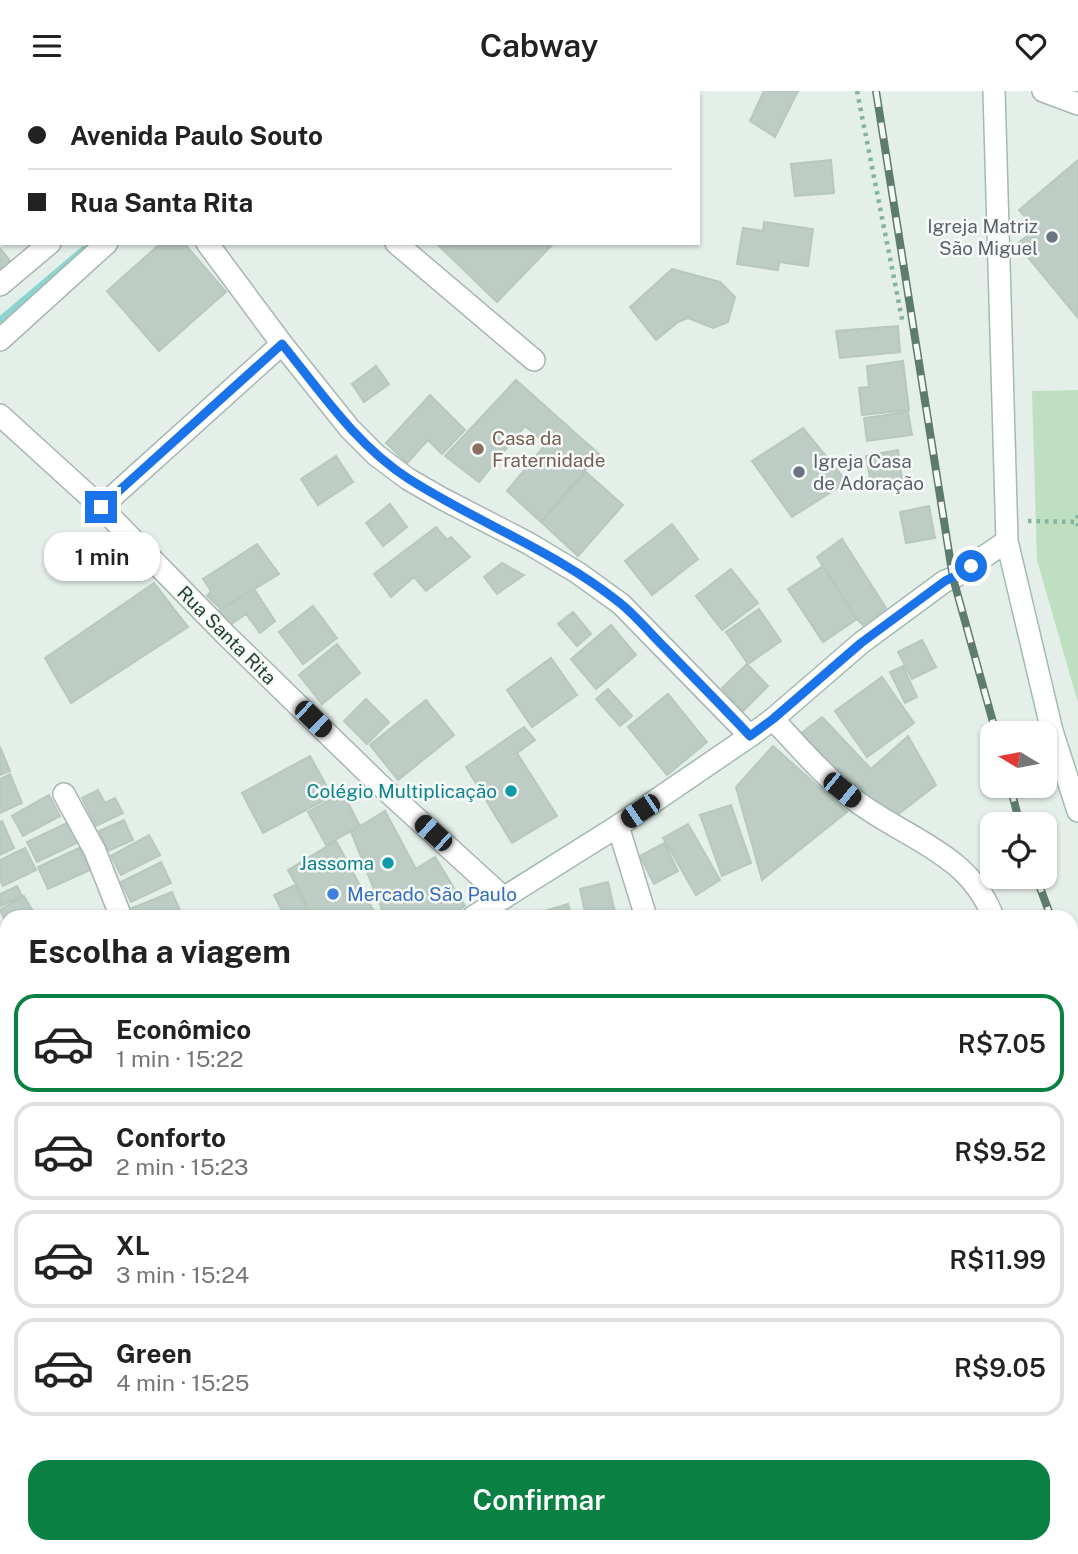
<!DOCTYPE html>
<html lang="pt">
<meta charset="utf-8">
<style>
body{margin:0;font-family:"Public Sans",sans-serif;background:#f2f2f2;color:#222;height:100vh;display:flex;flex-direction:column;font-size:26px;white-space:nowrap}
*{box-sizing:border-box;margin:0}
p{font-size:23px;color:#767676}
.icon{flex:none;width:38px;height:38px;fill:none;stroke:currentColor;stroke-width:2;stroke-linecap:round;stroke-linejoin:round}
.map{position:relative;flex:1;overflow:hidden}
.sheet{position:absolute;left:0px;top:819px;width:1078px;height:644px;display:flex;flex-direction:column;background:#fff;border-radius:21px 21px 0 0;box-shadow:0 2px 5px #0004}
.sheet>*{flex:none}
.banner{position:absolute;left:0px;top:0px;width:700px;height:154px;box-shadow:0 2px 5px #0004;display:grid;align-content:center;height:154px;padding:0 28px;background:#fff}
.needle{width:46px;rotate:280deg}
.tools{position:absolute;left:980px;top:630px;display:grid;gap:14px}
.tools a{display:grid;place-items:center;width:77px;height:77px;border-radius:14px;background:#fff;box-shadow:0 2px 5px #0004;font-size:35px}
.end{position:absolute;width:32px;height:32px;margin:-16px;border:9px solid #1a73e8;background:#fff;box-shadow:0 0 0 4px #fff}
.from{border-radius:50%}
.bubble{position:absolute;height:49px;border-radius:21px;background:#fff;box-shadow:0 2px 5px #0004;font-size:23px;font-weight:600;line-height:49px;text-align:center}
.car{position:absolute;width:21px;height:42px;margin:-21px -10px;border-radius:9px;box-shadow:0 0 5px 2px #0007;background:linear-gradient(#222 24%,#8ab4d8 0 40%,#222 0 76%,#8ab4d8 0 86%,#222 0)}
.banner b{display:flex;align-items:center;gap:24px;height:66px;font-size:26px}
.banner b+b{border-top:2px solid #e0e0e0}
.banner i{width:18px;height:18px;background:#222}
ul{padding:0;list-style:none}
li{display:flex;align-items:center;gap:21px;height:98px;margin:0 14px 10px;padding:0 14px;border:4px solid #e0e0e0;border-radius:21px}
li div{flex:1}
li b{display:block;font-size:26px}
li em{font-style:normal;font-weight:600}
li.current{border-color:#0b8043}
li>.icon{width:63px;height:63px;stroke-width:1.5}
h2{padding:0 28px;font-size:32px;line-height:84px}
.action{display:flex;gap:14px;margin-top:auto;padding:14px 28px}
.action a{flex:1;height:80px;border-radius:21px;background:#0b8043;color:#fff;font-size:28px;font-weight:600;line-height:80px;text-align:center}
header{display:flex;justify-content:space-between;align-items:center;height:91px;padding:0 28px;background:#fff;font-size:32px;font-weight:600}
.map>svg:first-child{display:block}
</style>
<header><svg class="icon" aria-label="menu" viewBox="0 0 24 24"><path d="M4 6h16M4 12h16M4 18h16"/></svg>Cabway<svg class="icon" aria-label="heart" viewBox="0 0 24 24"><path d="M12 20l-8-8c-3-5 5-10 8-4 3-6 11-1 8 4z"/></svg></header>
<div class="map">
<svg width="1078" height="1463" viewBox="0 0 1078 1463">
<rect width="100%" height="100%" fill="#e5efe9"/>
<path fill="#bee0c1" d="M1078 299V612L1037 469 1032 300Z"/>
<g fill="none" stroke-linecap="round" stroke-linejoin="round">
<path stroke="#8dd4d1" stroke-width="8" d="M245 2 246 0
M0 230 84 159"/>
</g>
<path fill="#bdccc4" stroke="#b7c8be" stroke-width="2" d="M102 0H194L192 2H100Z
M764 0H798L775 46 750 30Z
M831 69 834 102 795 105 791 73Z
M1078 69V227L1017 153 1036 138 1019 119Z
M764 131 813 138 808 175 779 171 778 179 737 173 743 137 763 140Z
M161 152H184L226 201 159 260 107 200Z
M436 152H554L497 211Z
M0 157 17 179 0 192Z
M672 178 720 191 735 206 728 231 713 237 688 227 678 231 656 249 630 216Z
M898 235 900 261 840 267 836 240Z
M903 270 909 319 862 324 859 297 869 296 867 275Z
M376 275 389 293 364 311 352 293Z
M516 289 599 363 541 431 507 400 546 353 525 335 479 391 445 365Z
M430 304 465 339 442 363 428 349 407 372 386 352Z
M908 321 912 344 867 350 864 327Z
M803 337 847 391 792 426 752 370Z
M898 359 902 388 871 393 866 365Z
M336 365 353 391 318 414 301 388Z
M586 381 623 414 578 465 541 431Z
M390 413 407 436 383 455 366 432Z
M929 415 935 447 906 452 900 421Z
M672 433 698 468 652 504 625 470Z
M436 436 447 449 451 446 470 466 426 500 414 486 391 506 374 483Z
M842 448 886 517 863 534 857 528 817 466Z
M257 453 279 483 221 518 207 505 211 500 203 488Z
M502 472 524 484 497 503 484 486Z
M823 475 857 528 823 551 788 498Z
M731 478 758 512 722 539 696 505Z
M154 492 188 536 71 612 45 567Z
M254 498 275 530 260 542 246 523 227 536 216 521Z
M313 515 337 547 303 573 279 541Z
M759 518 781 550 748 573 726 541Z
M573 521 591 543 577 555 558 533Z
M611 534 636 564 596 598 571 568Z
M922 549 936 576 912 588 898 561Z
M337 553 360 582 322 613 299 584Z
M551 567 577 604 532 636 507 599Z
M747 573 768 595 743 620 722 597Z
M903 575 917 606 905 612 890 581Z
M882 586 914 632 867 666 835 620Z
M608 598 632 625 620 635 596 608Z
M668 603 707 651 667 684 628 636Z
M366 608 389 631 367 653 344 630Z
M426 609 454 644 398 689 370 654Z
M822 626 871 678 908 645 936 694 896 725 851 696 800 643Z
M524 636 535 649 517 662 557 725 512 752 466 676Z
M773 655 847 721 762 789 736 696Z
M0 656 10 680 0 684Z
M310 665 332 705 263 742 242 702Z
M10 683 22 712 0 722V688Z
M98 699 105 712 115 707 123 722 96 735 82 707Z
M343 702 360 735 326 754 308 721Z
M49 704 60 725 23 745 12 725Z
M731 714 751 772 722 785 700 724Z
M385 720 416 778 435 766 465 815 447 826H385L351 741Z
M124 729 133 749 108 760 99 740Z
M2 730 14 757 0 764V731Z
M69 731 79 751 37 771 27 751Z
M688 733 720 789 696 804 663 747Z
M149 744 160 764 121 784 111 765Z
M336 750 377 826H314L288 779Z
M664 752 678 780 654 793 640 765Z
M25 757 36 779 3 795 0 789V769Z
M79 757 90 779 48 798 38 776Z
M161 771 171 792 131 811 121 791Z
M608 791 616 826H586L580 798Z
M295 794 311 826H285L274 804Z
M17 795 22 805 1 815 0 803Z
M172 801 181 822 170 826H136L132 817Z
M24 805 33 820 22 826H7V834L0 819Z
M568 813 572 826H532V824Z
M0 900 7 916V935L0 938Z"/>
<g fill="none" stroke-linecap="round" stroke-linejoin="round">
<defs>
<path id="street" d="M220 0 222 2
M520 0 522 2
M1043 0 1078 13
M276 2 278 0
M207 152 282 253 350 338 376 364 408 388 441 407 528 452 578 482 621 513 750 645
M396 152 534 269
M0 194 50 152
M0 249 107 152
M0 324 101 416 226 544 379 693 504 807
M101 416 282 253
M773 628C798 655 823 684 852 707 903 747 969 761 993 826
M64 703 95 760 121 826
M618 735 646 826
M0 863 7 881
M1071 1026 1078 1040
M0 1190 7 1187
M0 1219 7 1244
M93 1456 96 1463
M251 1456 253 1463
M585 1456 587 1463
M848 1456 850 1463"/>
<path id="secondary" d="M994 0 1007 450 1052 640 1078 720
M473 826 618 735 750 645 773 628 861 552 945 490 953 487 1007 450
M0 957 7 955"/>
</defs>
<use href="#street" stroke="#a7b7af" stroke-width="24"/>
<use href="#secondary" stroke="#a3bbae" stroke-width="24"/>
<path stroke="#85b39b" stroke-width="4.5" stroke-dasharray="3.5 5" stroke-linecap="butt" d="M857 0 903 233
M1078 424 1077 431 1078 435
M1028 430 1077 431"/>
<use href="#street" stroke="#fff" stroke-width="21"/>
<use href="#secondary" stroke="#fff" stroke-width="21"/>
<defs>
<path id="rail" d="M876 0 953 487 996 642
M1010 695 1020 733
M1036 786 1051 826
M1071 879 1078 898"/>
</defs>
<use href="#rail" stroke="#5e7c6e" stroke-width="8"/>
<use href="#rail" stroke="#f6fbf7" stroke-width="5" stroke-dasharray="16" stroke-linecap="butt"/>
</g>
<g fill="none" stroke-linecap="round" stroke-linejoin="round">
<path stroke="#1a73e8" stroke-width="9" d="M101 416 282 253C321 301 356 354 409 388 478 432 555 460 620 512 636 525 650 542 665 557 693 586 722 615 750 645L773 628 861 552 945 490 953 486 971 475"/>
</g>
<g fill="#6b7280" stroke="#f6fbf7" stroke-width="2.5">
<circle cx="1052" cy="146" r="7"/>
<circle cx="799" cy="381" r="7"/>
</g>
<circle fill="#8d6e63" stroke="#f6fbf7" stroke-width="2.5" cx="478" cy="358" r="7"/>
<g fill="#0f9aa8" stroke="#f6fbf7" stroke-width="2.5">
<circle cx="511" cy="700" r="7"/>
<circle cx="388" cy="772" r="7"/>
</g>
<circle fill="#3f7fe0" stroke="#f6fbf7" stroke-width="2.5" cx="333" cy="803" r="7"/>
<g text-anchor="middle" stroke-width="5" stroke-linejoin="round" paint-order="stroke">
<g font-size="19" fill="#5b616d" stroke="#f6fbf7" text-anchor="end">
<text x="1038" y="142">Igreja Matriz<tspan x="1038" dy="22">São Miguel</tspan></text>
<text x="813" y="377" text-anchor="start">Igreja Casa<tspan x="813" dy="22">de Adoração</tspan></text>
</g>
<g font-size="19" fill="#785e54" stroke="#f6fbf7" text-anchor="start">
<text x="492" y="354">Casa da<tspan x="492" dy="22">Fraternidade</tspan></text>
</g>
<g font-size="19" fill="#234133" stroke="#f6fbf7">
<text transform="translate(227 544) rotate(45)" y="7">Rua Santa Rita</text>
</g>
<g font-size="19" fill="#0d838f" stroke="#f6fbf7" text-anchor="end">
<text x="497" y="707">Colégio Multiplicação</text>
<text x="374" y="779">Jassoma</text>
</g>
<g font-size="19" fill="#366cbe" stroke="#f6fbf7" text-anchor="start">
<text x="347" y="810">Mercado São Paulo</text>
</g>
</g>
</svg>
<div class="tools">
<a><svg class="needle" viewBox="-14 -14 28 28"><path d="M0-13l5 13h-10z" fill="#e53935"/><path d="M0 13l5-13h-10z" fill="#767676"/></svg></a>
<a><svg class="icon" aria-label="locate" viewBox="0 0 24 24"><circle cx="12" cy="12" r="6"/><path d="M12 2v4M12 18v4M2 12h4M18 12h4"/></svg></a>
</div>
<i class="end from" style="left:971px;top:475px"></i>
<i class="end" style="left:101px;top:416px"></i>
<div class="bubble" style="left:44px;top:441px;width:116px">1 min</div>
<i class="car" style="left:313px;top:628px;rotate:134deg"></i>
<i class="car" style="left:842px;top:699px;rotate:129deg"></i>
<i class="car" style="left:640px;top:720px;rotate:236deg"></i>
<i class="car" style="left:433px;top:742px;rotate:312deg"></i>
<div class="banner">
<b><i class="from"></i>Avenida Paulo Souto</b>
<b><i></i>Rua Santa Rita</b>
</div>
<section class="sheet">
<h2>Escolha a viagem</h2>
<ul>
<li class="current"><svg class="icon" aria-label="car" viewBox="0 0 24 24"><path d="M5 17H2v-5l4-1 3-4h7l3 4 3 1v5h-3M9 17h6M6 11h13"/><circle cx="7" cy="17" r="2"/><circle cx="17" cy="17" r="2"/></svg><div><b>Econômico</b><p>1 min · 15:22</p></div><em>R$7.05</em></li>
<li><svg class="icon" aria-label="car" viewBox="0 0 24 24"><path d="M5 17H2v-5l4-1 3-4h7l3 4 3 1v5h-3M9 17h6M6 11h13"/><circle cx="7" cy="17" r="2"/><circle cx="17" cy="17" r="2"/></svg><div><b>Conforto</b><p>2 min · 15:23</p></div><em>R$9.52</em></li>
<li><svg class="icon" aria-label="car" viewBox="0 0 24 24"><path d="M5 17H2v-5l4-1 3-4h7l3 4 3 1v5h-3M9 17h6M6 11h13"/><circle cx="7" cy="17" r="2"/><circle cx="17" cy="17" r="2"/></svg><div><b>XL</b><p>3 min · 15:24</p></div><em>R$11.99</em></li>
<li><svg class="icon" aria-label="car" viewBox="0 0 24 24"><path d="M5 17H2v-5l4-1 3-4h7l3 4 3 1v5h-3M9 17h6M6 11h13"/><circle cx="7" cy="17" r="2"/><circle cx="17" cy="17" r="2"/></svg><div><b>Green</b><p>4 min · 15:25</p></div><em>R$9.05</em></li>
</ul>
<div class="action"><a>Confirmar</a></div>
</section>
</div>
